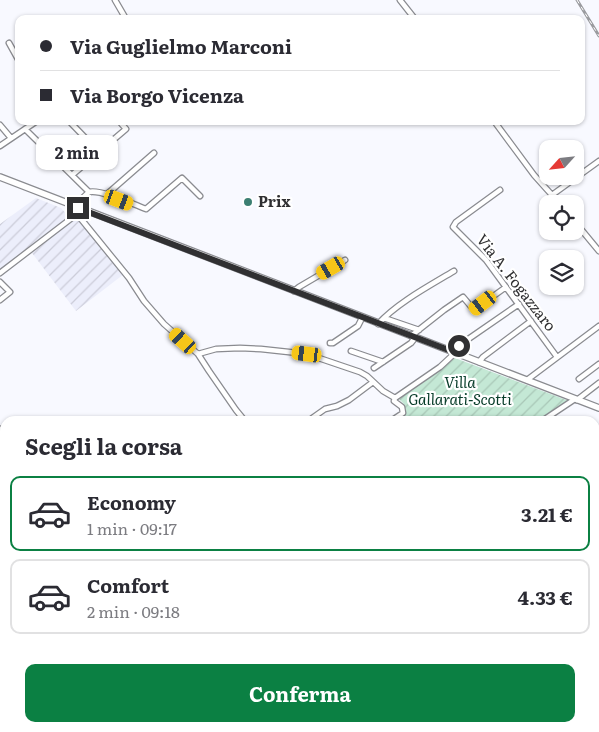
<!DOCTYPE html>
<html lang="it">
<meta charset="utf-8">
<style>
body{margin:0;font-family:Literata,serif;background:#f7f7f7;color:#2b2b33;height:100vh;display:flex;flex-direction:column;font-size:19px;white-space:nowrap}
*{box-sizing:border-box;margin:0}
p{font-size:16px;color:#7c7c81}
.icon{flex:none;width:28px;height:28px;fill:none;stroke:currentColor;stroke-width:2;stroke-linecap:round;stroke-linejoin:round}
.map{position:relative;flex:1;overflow:hidden}
.details{position:absolute;left:0px;top:416px;width:600px;height:316px;display:flex;flex-direction:column;background:#fff;border-radius:15px 15px 0 0;box-shadow:0 1px 4px #0004}
.details>*{flex:none}
.banner{position:absolute;left:15px;top:15px;width:570px;height:110px;border-radius:10px;box-shadow:0 1px 4px #0004;display:grid;align-content:center;height:110px;padding:0 25px;background:#fff}
.needle{width:32px;rotate:243deg}
.tools{position:absolute;left:539px;top:140px;display:grid;gap:10px}
.tools a{display:grid;place-items:center;width:45px;height:45px;border-radius:10px;background:#fff;box-shadow:0 1px 4px #0004;font-size:25px}
.end{position:absolute;width:22px;height:22px;margin:-11px;border:6px solid #303032;background:#fff;box-shadow:0 0 0 2px #fff}
.from{border-radius:50%}
.bubble{position:absolute;height:35px;border-radius:10px;background:#fff;box-shadow:0 1px 4px #0004;font-size:16px;font-weight:700;line-height:35px;text-align:center}
.car{position:absolute;width:15px;height:30px;margin:-15px -8px;border-radius:6px;box-shadow:0 0 4px 1px #0007;background:linear-gradient(#f5c518 24%,#345 0 40%,#f5c518 0 76%,#345 0 86%,#f5c518 0)}
.banner b{display:flex;align-items:center;gap:18px;height:48px;font-size:19px}
.banner b+b{border-top:1px solid #e1e1e2}
.banner i{width:12px;height:12px;background:#2b2b33}
ul{padding:0;list-style:none}
li{display:flex;align-items:center;gap:15px;height:75px;margin:0 10px 8px;padding:0 15px;border:2px solid #e1e1e2;border-radius:10px}
li div{flex:1}
li b{display:block;font-size:19px}
li em{font-style:normal;font-weight:700}
li.active{border-color:#0b8043}
li>.icon{width:45px;height:45px;stroke-width:1.5}
h2{padding:0 25px;font-size:22px;line-height:60px}
.button{display:flex;gap:10px;margin-top:auto;padding:10px 25px}
.button a{flex:1;height:58px;border-radius:10px;background:#0b8043;color:#fff;font-size:20px;font-weight:700;line-height:58px;text-align:center}
.map>svg:first-child{display:block}
</style>
<div class="map">
<svg width="599" height="732" viewBox="0 0 599 732">
<defs>
<pattern id="industrial-furrows" width="10" height="10" patternUnits="userSpaceOnUse" patternTransform="scale(1.25)"><rect width="10" height="10" fill="#eceefb"/><path d="M-1 1l2-2M0 10L10 0M9 11l2-2" fill="none" stroke="#cbccd8"/></pattern>
<pattern id="garden-furrows" width="10" height="10" patternUnits="userSpaceOnUse" patternTransform="scale(1.25)"><rect width="10" height="10" fill="#c4e8d5"/><path d="M-1 1l2-2M0 10L10 0M9 11l2-2" fill="none" stroke="#a9c7b7"/></pattern>
</defs>
<rect width="100%" height="100%" fill="#f8f9ff"/>
<path fill="url(#industrial-furrows)" d="M36 198 61 208 69 217 0 272V224Z
M76 218 80 219 124 274 76 311 32 253Z"/>
<path fill="url(#garden-furrows)" d="M455 358 569 401 541 421H394L406 411 404 404 399 399Z"/>
<g fill="none" stroke-linecap="round" stroke-linejoin="round">
<defs>
<path id="minor" d="M115 0 126 19
M400 0 415 19
M9 43 19 61
M69 121 99 152
M494 121 534 175 560 204
M0 125 11 138
M25 129 89 192 74 206
M0 146 37 121
M72 175 126 129 119 121
M500 190 456 222 453 227 486 260 557 357
M89 192C101 189 133 204 146 209L182 178 200 196
M106 195 154 153
M552 195 599 161
M78 208 77 214 129 278 144 301 164 324 198 354 209 371 236 410 245 421
M575 222 599 251
M0 273 77 214
M0 282 10 292 0 300
M294 291 299 287 345 260
M384 318 419 330
M378 324C397 303 429 286 454 271
M411 336 444 310 463 297 474 310 506 287
M330 343H333L358 326 362 318
M351 351 383 362
M451 351 519 304
M198 354 216 349 240 348 261 349 307 354 360 372 367 376 383 391 395 398
M479 362 483 357 531 321
M374 368 411 343 415 338
M579 379 599 364
M527 380 599 326
M577 400 599 383
M308 421 325 409 337 406 349 400 373 382
M391 421 403 413 402 407 394 401 395 398 440 367 455 353
M542 421 575 399
M0 429 5 436
M595 614 599 611
M595 661 599 658
M0 667 5 663
M595 668 599 673
M245 728 249 732
M505 728 509 732
M446 732 452 728"/>
<path id="tertiary" d="M0 177 599 408"/>
</defs>
<use href="#minor" stroke="#8a8b90" stroke-width="7"/>
<use href="#tertiary" stroke="#8a8b90" stroke-width="8"/>
<use href="#minor" stroke="#fff" stroke-width="4.5"/>
<use href="#tertiary" stroke="#fff" stroke-width="5.5"/>
<defs>
<path id="rail" d="M577 0 599 36"/>
</defs>
<use href="#rail" stroke="#9a9b9f" stroke-width="3"/>
<use href="#rail" stroke="#fff" stroke-width="1" stroke-dasharray="4" stroke-linecap="butt"/>
</g>
<g fill="none" stroke-linecap="round" stroke-linejoin="round">
<path stroke="#303032" stroke-width="6" d="M78 208 451 351 459 346"/>
</g>
<circle fill="#3c7f72" stroke="#fff" stroke-width="2" cx="248" cy="202" r="5"/>
<g text-anchor="middle" stroke-width="4.5" stroke-linejoin="round" paint-order="stroke">
<g font-size="15" font-weight="bold" fill="#303032" stroke="#fff" text-anchor="start">
<text x="258" y="207">Prix</text>
</g>
<g font-size="15" fill="#303032" stroke="#fff">
<text transform="translate(516 283) rotate(52)" y="5">Via A. Fogazzaro</text>
</g>
<g font-size="15" font-style="italic" fill="#073c29" stroke="#fff">
<text x="460" y="388">Villa<tspan x="460" dy="17">Gallarati-Scotti</tspan></text>
</g>
</g>
</svg>
<div class="tools">
<a><svg class="needle" viewBox="-14 -14 28 28"><path d="M0-13l5 13h-10z" fill="#e53935"/><path d="M0 13l5-13h-10z" fill="#7c7c81"/></svg></a>
<a><svg class="icon" aria-label="locate" viewBox="0 0 24 24"><circle cx="12" cy="12" r="6"/><path d="M12 2v4M12 18v4M2 12h4M18 12h4"/></svg></a>
<a><svg class="icon" aria-label="layers" viewBox="0 0 24 24"><path d="M12 4l9 5-9 5-9-5zM3 14l9 5 9-5"/></svg></a>
</div>
<i class="end from" style="left:459px;top:346px"></i>
<i class="end" style="left:78px;top:208px"></i>
<div class="bubble" style="left:36px;top:135px;width:82px">2 min</div>
<i class="car" style="left:119px;top:200px;rotate:110deg"></i>
<i class="car" style="left:331px;top:268px;rotate:240deg"></i>
<i class="car" style="left:483px;top:303px;rotate:233deg"></i>
<i class="car" style="left:183px;top:341px;rotate:312deg"></i>
<i class="car" style="left:307px;top:354px;rotate:277deg"></i>
<div class="banner">
<b><i class="from"></i>Via Guglielmo Marconi</b>
<b><i></i>Via Borgo Vicenza</b>
</div>
<section class="details">
<h2>Scegli la corsa</h2>
<ul>
<li class="active"><svg class="icon" aria-label="car" viewBox="0 0 24 24"><path d="M5 17H2v-5l4-1 3-4h7l3 4 3 1v5h-3M9 17h6M6 11h13"/><circle cx="7" cy="17" r="2"/><circle cx="17" cy="17" r="2"/></svg><div><b>Economy</b><p>1 min · 09:17</p></div><em>3.21 €</em></li>
<li><svg class="icon" aria-label="car" viewBox="0 0 24 24"><path d="M5 17H2v-5l4-1 3-4h7l3 4 3 1v5h-3M9 17h6M6 11h13"/><circle cx="7" cy="17" r="2"/><circle cx="17" cy="17" r="2"/></svg><div><b>Comfort</b><p>2 min · 09:18</p></div><em>4.33 €</em></li>
</ul>
<div class="button"><a>Conferma</a></div>
</section>
</div>
